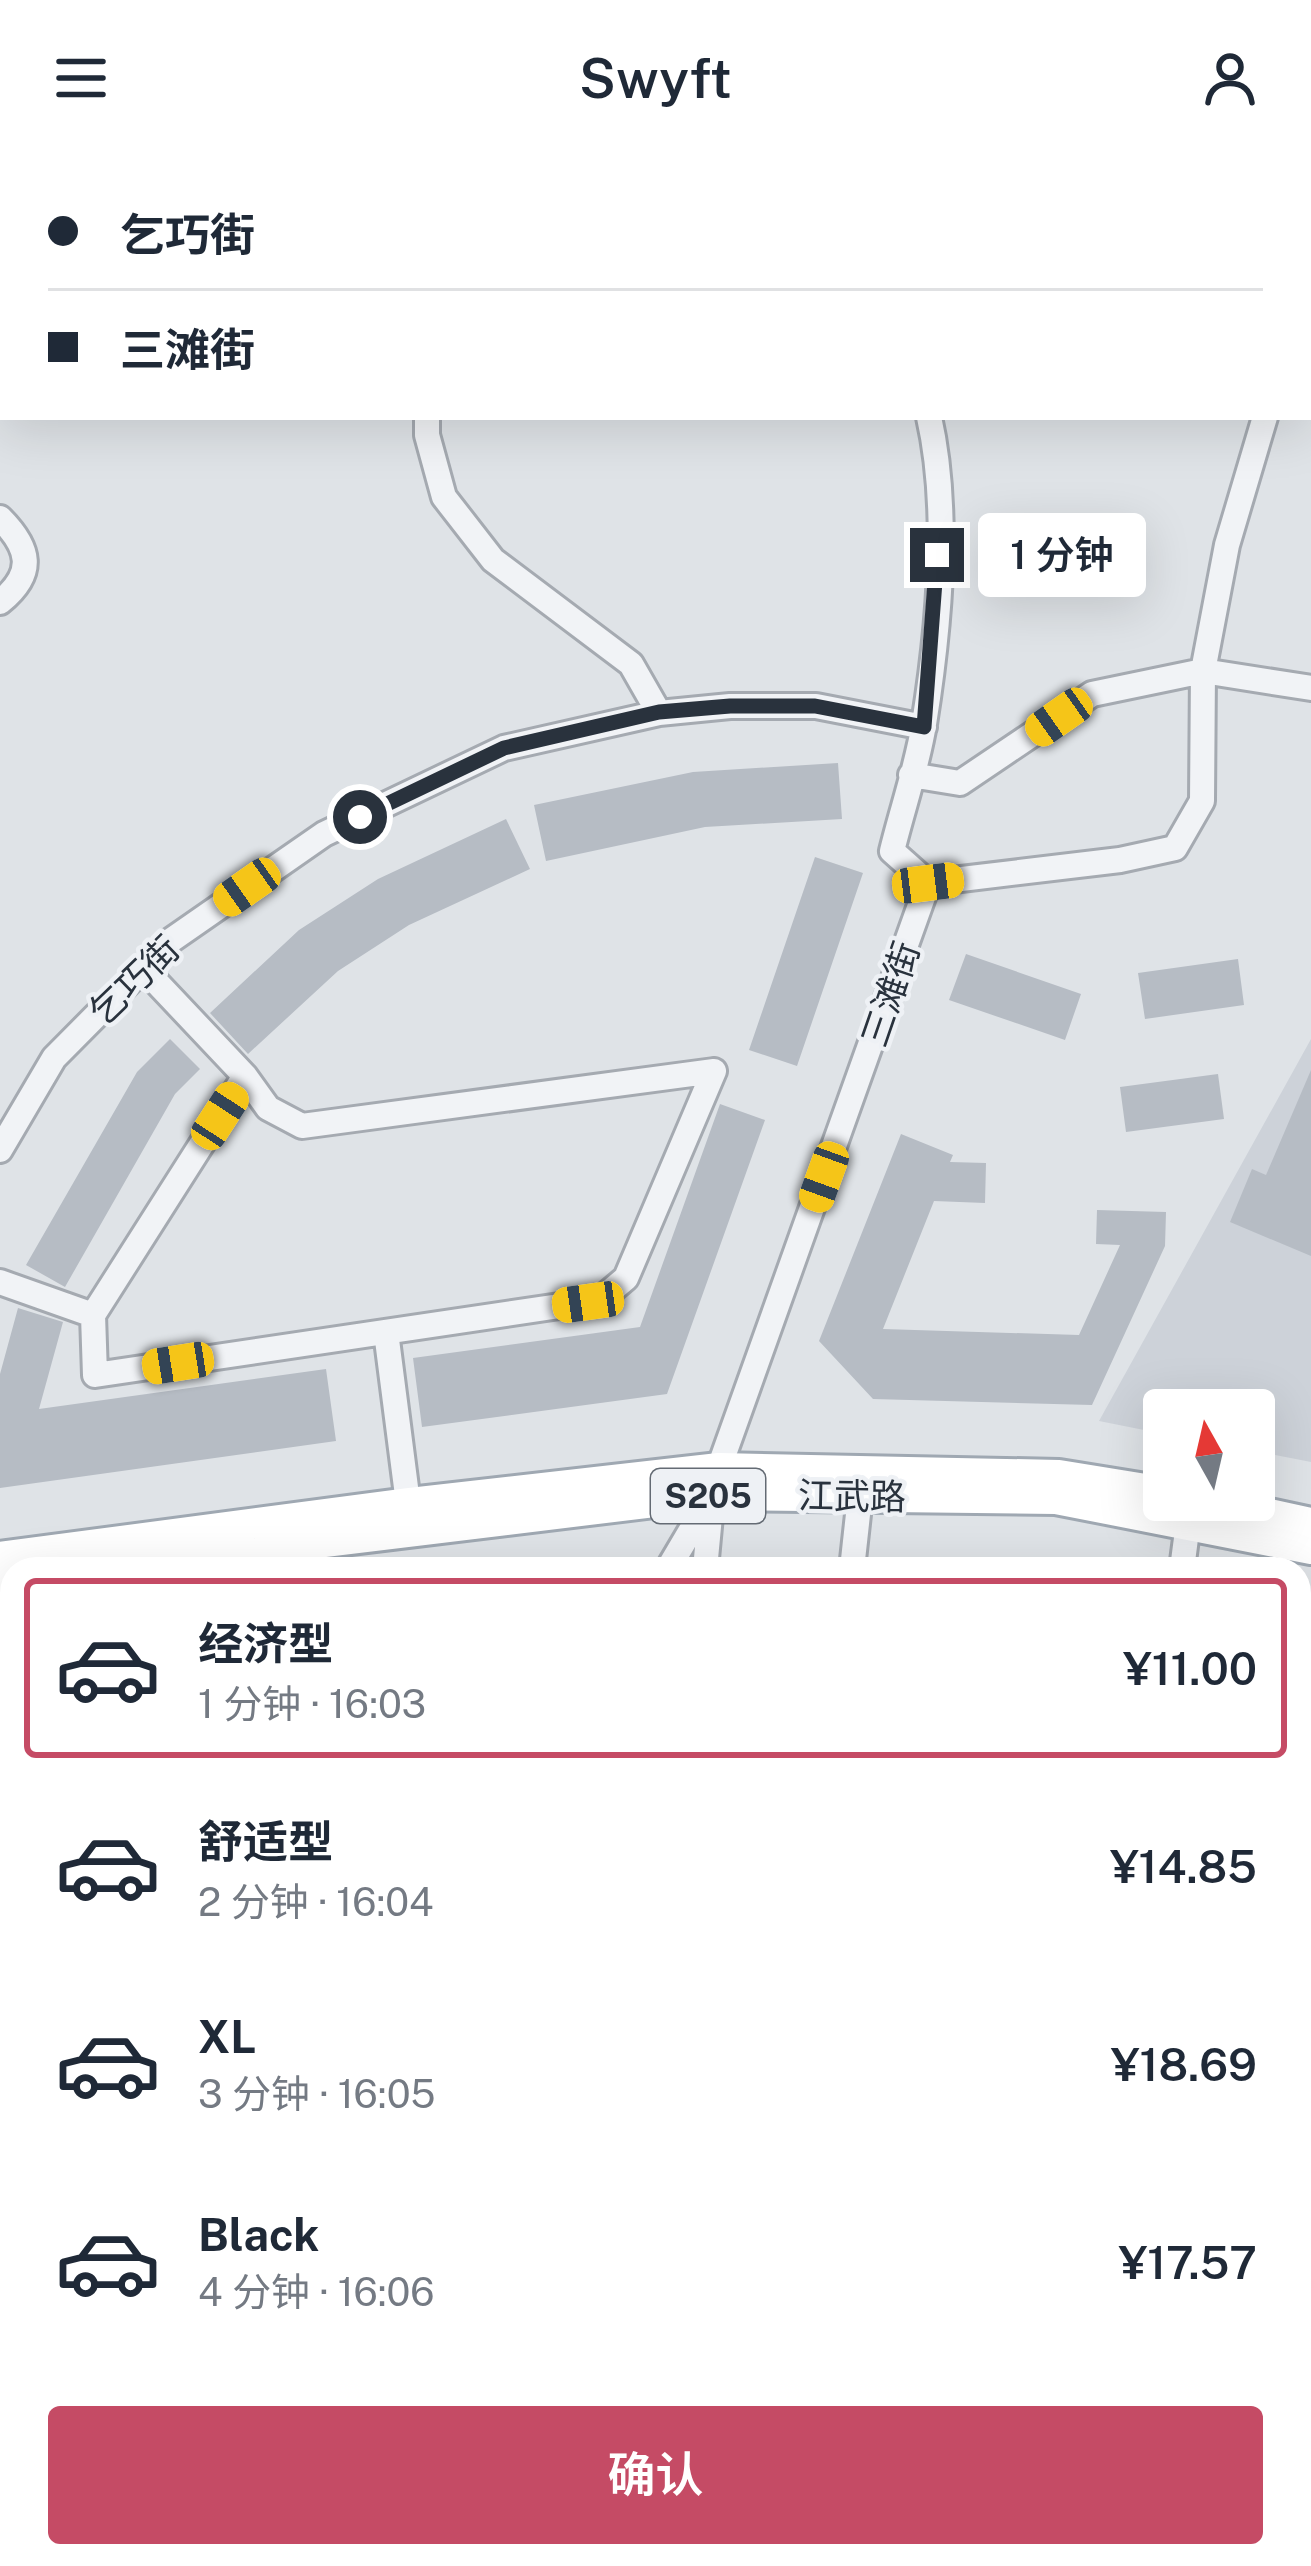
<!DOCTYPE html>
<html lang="zh">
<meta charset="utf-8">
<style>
body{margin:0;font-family:"Public Sans","Noto Sans SC",sans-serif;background:#f2f2f3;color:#1f2937;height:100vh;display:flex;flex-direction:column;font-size:45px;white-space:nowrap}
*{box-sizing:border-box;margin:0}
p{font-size:39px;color:#747a83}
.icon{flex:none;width:66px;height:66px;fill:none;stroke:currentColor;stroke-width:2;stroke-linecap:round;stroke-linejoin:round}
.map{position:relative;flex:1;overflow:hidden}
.details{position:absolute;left:0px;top:1401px;width:1311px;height:1011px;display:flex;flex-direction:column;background:#fff;border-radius:36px 36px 0 0;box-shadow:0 12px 48px #0002}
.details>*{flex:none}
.top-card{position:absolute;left:0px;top:0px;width:1311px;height:264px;box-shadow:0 12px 48px #0002;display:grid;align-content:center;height:264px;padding:0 48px;background:#fff}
.needle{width:78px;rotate:352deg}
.fabs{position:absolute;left:1143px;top:1233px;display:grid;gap:24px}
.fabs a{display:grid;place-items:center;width:132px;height:132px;border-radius:12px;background:#fff;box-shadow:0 12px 48px #0002;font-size:60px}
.end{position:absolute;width:54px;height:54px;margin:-27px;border:15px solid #29323d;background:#fff;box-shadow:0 0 0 6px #fff}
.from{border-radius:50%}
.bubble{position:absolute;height:84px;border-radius:12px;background:#fff;box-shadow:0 12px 48px #0002;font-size:39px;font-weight:600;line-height:84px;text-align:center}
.car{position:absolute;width:36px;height:72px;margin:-36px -18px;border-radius:15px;box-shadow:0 0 9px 3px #0007;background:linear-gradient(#f5c518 24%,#345 0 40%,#f5c518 0 76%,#345 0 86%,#f5c518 0)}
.top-card b{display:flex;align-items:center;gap:42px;height:114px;font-size:45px}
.top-card b+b{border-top:3px solid #e0e1e3}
.top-card i{width:30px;height:30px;background:#1f2937}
ul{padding:21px 0 0;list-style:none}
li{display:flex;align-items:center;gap:36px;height:180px;margin:0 24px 18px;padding:0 24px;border:6px solid transparent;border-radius:12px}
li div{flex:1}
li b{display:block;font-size:45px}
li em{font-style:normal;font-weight:600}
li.selected{border-color:#c54b65}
li>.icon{width:108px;height:108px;stroke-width:1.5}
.cta{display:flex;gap:24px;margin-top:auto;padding:24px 48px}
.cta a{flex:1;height:138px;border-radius:12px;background:#c54b65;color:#fff;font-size:48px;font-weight:600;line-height:138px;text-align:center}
header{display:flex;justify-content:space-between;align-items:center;height:156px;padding:0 48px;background:#fff;font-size:54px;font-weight:600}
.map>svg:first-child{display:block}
</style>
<header><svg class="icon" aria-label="menu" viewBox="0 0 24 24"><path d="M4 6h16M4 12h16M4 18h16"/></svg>Swyft<svg class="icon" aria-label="person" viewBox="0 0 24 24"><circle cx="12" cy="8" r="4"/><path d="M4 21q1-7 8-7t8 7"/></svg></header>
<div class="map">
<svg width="1311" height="2410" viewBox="0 0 1311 2410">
<rect width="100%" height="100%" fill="#dfe3e7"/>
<path fill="#cdd2d9" d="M1311 883V1306L1254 1295V1254H1164V1278L1099 1265Z
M12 1678V2122H0V1680Z"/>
<path fill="#b6bcc4" d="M838 607 842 663 705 671 546 705 534 649 693 616Z
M506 663 530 713 409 769 338 815 248 898 210 857 299 774 378 723Z
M815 701 863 717 797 910 749 894Z
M966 798 1081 838 1065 884 949 844Z
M1238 803 1244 849 1145 863 1138 817Z
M170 883 200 913 175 938 65 1131 26 1109 137 916Z
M1311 914V1100L1230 1066 1252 1013 1266 1019Z
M1218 918 1224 963 1126 976 1120 931Z
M720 948 765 964 667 1238 422 1271 413 1202 640 1171Z
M901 978 953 999 950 1006 986 1007 985 1047 934 1045 883 1173 1079 1179 1120 1089 1096 1088 1097 1054 1166 1056 1165 1090 1092 1249 873 1243 819 1185Z
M18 1152 63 1166 39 1253 326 1213 336 1285 0 1332V1218Z"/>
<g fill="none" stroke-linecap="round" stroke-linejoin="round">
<defs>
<path id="minor" d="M214 0V3
M870 0 871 3
M162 3 163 0
M0 244 3 240
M427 261V279L444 341 493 404 631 508 659 557
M0 362C30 392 36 417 0 446
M911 619 960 627 1092 538 1203 515 1311 532
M928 727 1120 704 1175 692 1202 645 1203 515 1227 389 1265 261
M143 812 245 920 268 952 302 970 714 915
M245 920 93 1159 95 1219 600 1144 626 1122 714 915
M0 994 54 902 170 785 324 678 504 592 659 557 730 550H816L924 571
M0 1126 93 1159
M386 1176 408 1347
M668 1413 707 1347
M705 1413 712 1339 719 1312 928 727 892 695C902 654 917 611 924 568 939 474 950 354 929 261
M852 1413 860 1340
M1182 1413 1188 1367
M1299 1671 1311 1673
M1299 1886 1311 1887
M1299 2156 1311 2157
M0 2167H12
M546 2410 547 2400
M586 2410 588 2400
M1309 2410 1311 2405"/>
<path id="major" d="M1205 1344 1311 1367
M0 1401 408 1347 719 1312 1059 1319 1164 1336
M104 1413 712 1339 1056 1343 1311 1393
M0 1426 12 1424"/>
</defs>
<use href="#minor" stroke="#a5aab1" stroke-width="30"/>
<use href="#major" stroke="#9fa8b2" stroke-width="36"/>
<path stroke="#bdc1c6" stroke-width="3" stroke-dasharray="9 9" stroke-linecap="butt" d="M1299 1418 1311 1428"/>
<use href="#minor" stroke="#f1f3f6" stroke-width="24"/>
<use href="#major" stroke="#fff" stroke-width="30"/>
</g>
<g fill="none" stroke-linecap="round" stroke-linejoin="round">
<path stroke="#29323d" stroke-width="15" d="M360 661 504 592 659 556 730 550H815L924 571 937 399"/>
</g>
<g text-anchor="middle" stroke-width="9" stroke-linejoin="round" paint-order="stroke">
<rect fill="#eef1f5" stroke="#646b74" stroke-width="3" x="651" y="1313" width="114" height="54" rx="9"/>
<g font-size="33" font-weight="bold" fill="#29323d">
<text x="708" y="1352">S205</text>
</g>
<g font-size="36" fill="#29323d" stroke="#eef1f5">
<text transform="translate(134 824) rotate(-44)" y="13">乞巧街</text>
<text transform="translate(890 838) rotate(-71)" y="13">三滩街</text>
<text transform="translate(852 1340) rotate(1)" y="13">江武路</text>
</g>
</g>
</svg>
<div class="fabs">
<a><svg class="needle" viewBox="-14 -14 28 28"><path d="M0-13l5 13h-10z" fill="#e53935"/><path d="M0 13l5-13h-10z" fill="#747a83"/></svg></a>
</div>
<i class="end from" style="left:360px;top:661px"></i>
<i class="end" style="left:937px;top:399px"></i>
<div class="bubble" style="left:978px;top:357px;width:168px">1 分钟</div>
<i class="car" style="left:1059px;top:561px;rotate:235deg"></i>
<i class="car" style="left:928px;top:727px;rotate:83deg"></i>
<i class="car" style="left:247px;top:731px;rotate:235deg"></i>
<i class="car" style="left:220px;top:960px;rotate:33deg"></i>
<i class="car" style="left:824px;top:1021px;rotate:200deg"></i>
<i class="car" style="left:588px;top:1146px;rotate:262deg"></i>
<i class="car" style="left:178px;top:1207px;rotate:261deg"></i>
<div class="top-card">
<b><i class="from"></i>乞巧街</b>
<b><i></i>三滩街</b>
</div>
<section class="details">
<ul>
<li class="selected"><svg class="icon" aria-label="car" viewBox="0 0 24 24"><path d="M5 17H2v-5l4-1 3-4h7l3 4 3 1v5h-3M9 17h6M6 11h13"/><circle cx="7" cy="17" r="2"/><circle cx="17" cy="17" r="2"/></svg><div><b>经济型</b><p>1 分钟 · 16:03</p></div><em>¥11.00</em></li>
<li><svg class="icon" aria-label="car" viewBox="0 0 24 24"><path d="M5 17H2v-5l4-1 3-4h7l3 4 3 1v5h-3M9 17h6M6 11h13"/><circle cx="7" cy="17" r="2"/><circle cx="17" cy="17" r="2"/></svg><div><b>舒适型</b><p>2 分钟 · 16:04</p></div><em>¥14.85</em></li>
<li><svg class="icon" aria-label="car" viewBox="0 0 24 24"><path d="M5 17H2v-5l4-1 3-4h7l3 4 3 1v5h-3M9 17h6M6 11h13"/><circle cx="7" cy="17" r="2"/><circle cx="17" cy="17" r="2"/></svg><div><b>XL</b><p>3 分钟 · 16:05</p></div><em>¥18.69</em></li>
<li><svg class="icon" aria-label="car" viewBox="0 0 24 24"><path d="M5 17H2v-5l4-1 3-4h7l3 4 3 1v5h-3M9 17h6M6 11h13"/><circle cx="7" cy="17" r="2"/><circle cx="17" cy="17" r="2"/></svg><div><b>Black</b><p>4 分钟 · 16:06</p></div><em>¥17.57</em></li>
</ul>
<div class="cta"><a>确认</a></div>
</section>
</div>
